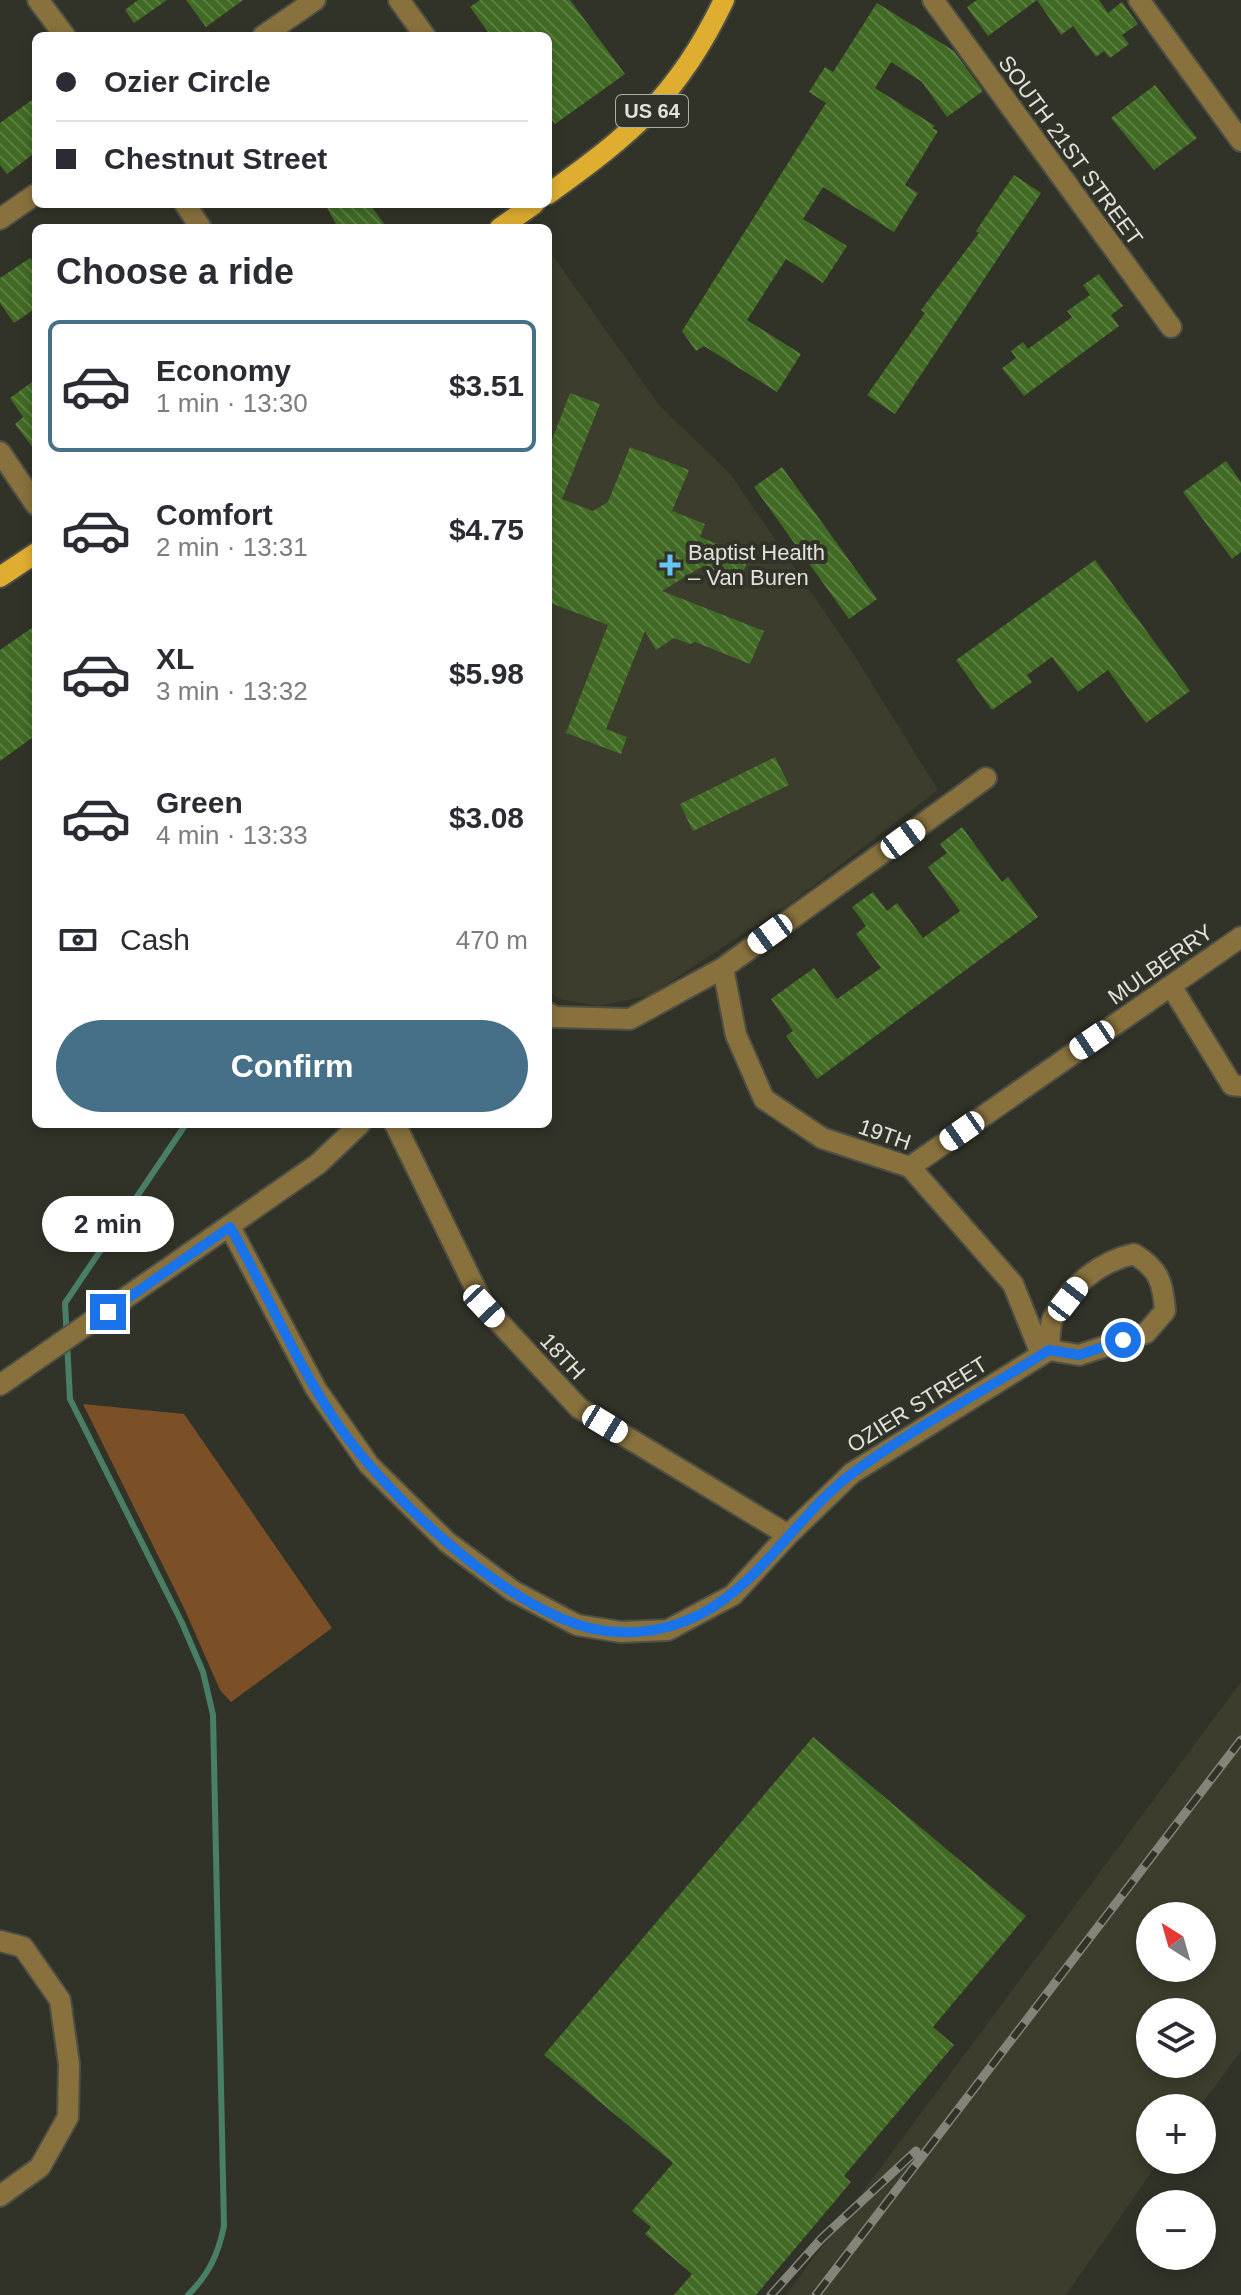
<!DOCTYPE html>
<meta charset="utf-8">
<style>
body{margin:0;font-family:Helvetica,sans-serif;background:#f7f7f7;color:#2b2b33;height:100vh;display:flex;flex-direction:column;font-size:30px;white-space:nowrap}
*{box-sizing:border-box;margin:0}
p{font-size:26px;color:#7c7c81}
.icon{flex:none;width:44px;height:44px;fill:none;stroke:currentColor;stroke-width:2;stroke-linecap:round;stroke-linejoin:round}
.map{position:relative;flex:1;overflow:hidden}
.drawer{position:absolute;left:32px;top:224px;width:520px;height:904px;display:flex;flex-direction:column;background:#fff;border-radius:12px;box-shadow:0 4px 12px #0003}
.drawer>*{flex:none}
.top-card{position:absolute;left:32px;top:32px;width:520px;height:176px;border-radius:12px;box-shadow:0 4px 12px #0003;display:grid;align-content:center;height:176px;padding:0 24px;background:#fff}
.needle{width:52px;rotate:323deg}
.tools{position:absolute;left:1136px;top:1902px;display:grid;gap:16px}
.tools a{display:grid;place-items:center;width:80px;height:80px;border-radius:50%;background:#fff;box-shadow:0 4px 12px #0003;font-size:40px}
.end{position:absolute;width:36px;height:36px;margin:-18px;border:10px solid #1a73e8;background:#fff;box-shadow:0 0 0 4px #fff}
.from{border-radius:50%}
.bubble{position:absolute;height:56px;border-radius:28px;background:#fff;box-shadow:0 4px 12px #0003;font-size:26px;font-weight:700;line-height:56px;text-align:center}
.car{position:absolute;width:24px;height:48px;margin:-24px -12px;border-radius:10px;box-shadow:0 0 6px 2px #0007;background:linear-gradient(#fff 24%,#345 0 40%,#fff 0 76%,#345 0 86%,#fff 0)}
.top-card b{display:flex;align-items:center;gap:28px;height:76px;font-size:30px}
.top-card b+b{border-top:2px solid #e1e1e2}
.top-card i{width:20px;height:20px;background:#2b2b33}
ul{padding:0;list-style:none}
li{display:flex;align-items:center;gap:24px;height:132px;margin:0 16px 12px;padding:0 8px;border:4px solid transparent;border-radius:12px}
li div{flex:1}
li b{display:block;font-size:30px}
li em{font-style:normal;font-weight:700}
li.on{border-color:#467088}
li>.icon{width:72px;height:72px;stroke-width:1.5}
h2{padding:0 24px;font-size:36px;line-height:96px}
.pay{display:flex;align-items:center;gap:20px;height:88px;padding:0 24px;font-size:30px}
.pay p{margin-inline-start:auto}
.primary-button{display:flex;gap:16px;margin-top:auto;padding:16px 24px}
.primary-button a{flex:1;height:92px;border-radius:48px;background:#467088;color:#fff;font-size:32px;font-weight:700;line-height:92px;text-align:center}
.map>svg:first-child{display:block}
</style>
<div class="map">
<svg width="1241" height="2295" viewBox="0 0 1241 2295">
<defs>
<pattern id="building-back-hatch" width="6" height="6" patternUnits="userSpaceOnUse" patternTransform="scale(2)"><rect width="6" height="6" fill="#416a24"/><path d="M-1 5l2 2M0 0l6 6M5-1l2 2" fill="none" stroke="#5c7f43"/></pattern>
</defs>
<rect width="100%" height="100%" fill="#323328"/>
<path fill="#3c3d2c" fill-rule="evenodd" d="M548 249 660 406 731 475 854 655 938 790 792 902 650 995 599 1006 559 999 548 991Z
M1241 1682V2051L1199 2108H1150V2160H1160L1066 2295H786ZM1150 1916H1202V1968H1150ZM1150 2012H1202V2064H1150Z"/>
<path fill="#7c5026" d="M83 1404 184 1414 332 1628 231 1702 220 1690 184 1608Z"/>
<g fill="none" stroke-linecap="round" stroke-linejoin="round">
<path stroke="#497f67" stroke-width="6" d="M186 1124 65 1303 70 1399 182 1623 203 1672 213 1715 224 2226C218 2255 209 2274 188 2295"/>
</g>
<path fill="url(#building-back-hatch)" d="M138 0H167L134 23 125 10Z
M186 0H243L206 27Z
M480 0H570L625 74 555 124 548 115V36H491L470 7Z
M977 0H1099L1108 13 1122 2 1138 24 1122 35 1129 44 1110 58 1104 51 1096 57 1073 26 1061 35 1037 0 988 36 967 7Z
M877 3 954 51 983 91 947 117 922 82 891 62 875 88 935 126 932 128 938 131 905 185 918 193 894 232 823 187 803 219 847 246 823 283 786 259 747 320 801 354 777 392 704 346 696 351 682 331 826 103 809 92 825 67 833 72Z
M1155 85 1197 138 1154 170 1111 118Z
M36 97V152L7 174 0 165V123Z
M1014 175 1041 193 895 414 867 395 925 313 921 310 979 233 976 231Z
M325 204H370L387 228H338Z
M30 258 36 267V308L14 323 0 303V278Z
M1099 274 1123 306 1111 315 1119 326 1024 396 1002 368 1016 358 1011 351 1023 342 1028 349 1072 317 1067 311 1090 295 1083 285Z
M36 379V452L15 424 23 417 10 398Z
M570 393 600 404 562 499 593 511 608 502 630 447 689 470 672 511 705 524 700 537 749 557 740 580 703 566 662 591 764 631 750 664 695 642 690 644 674 638 656 650 645 631 606 729 627 737 621 754 566 733 608 625 548 602V450Z
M1226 461 1241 482V552L1232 559 1183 492Z
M782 467 877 599 849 619 754 487Z
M1095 560 1190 691 1146 723 1108 670 1078 692 1052 657 1027 675 1032 682 992 710 956 660Z
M36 625V735L0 761V650Z
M775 757 789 785 693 831 680 804Z
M962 827 1002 882 1008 877 1038 917 817 1079 786 1036 793 1031 771 999 814 968 837 999 881 968 856 934 866 926 852 907 873 892 887 911 897 903 923 938 960 911 928 867 947 853 940 844Z
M813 1737 1026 1916 933 2027 954 2045 844 2176 851 2182 756 2295H674L692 2274 645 2234 651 2227 632 2211 673 2163 544 2055Z"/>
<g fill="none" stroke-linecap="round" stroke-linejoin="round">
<defs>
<path id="minor" d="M38 0 65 36
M399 0 425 36
M933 0 1171 327
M1139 0 1241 141
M263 36 315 0
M185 204 201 228
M0 219 36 194
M0 452 36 505
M723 968 736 1035 764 1099 822 1138 910 1167 1013 1284 1041 1354
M1171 986 1232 1085 1241 1086
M548 1013 555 1017 630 1019 723 968 986 778
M395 1124 484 1306 579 1408 788 1535
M910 1167 1241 937
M230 1227 316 1389 369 1465 447 1542 513 1591 577 1625 621 1632 668 1630 733 1595 788 1535 852 1473 1049 1350
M1134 1254C1159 1269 1163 1282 1165 1311L1146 1333 1079 1355 1049 1350C1050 1340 1049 1327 1053 1318 1069 1287 1100 1261 1134 1254Z
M0 1385 318 1164 360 1124
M0 1941 23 1947 60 2000 69 2064 68 2117 40 2167 0 2196"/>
<path id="major" d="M548 194C632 134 679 95 724 0
M500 228 534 204
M0 577 36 553"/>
</defs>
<use href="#minor" stroke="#4e4f45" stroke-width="24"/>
<use href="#major" stroke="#4e4f45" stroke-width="24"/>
<use href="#minor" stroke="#88713c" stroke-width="20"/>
<use href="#major" stroke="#dfae30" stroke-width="20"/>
<defs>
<path id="rail" d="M771 2295 822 2238 916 2151
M816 2295 1241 1740"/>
</defs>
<use href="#rail" stroke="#84847b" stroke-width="9"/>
<use href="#rail" stroke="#323328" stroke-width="6" stroke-dasharray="18" stroke-linecap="butt"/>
</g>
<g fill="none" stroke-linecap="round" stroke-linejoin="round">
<path stroke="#1a73e8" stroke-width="10" d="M108 1312 230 1227C268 1294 297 1366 341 1429 390 1498 495 1596 576 1624 616 1638 661 1634 699 1615 762 1583 797 1514 854 1472 915 1427 984 1391 1049 1350L1079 1355 1123 1340"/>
</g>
<path fill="#68c4f0" stroke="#323328" stroke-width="3" d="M666 553h8v8h8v8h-8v8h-8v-8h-8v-8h8z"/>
<g text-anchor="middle" stroke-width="8" stroke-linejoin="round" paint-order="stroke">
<rect fill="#323328" stroke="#adaea5" stroke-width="2" x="616" y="95" width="72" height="32" rx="6"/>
<g font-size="20" font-weight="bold" fill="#e2e2db">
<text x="652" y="118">US 64</text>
</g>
<g font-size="22" fill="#e2e2db" stroke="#323328">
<text transform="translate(1071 150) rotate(54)" y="8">SOUTH 21ST STREET</text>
<text transform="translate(1160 964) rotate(-35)" y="8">MULBERRY</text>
<text transform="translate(885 1134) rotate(19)" y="8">19TH</text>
<text transform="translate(563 1356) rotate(47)" y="8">18TH</text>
<text transform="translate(917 1404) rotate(-32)" y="8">OZIER STREET</text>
</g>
<g font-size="22" fill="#e2e2db" stroke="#323328" text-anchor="start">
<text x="688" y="560">Baptist Health<tspan x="688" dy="25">– Van Buren</tspan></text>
</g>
</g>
</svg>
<div class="tools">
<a><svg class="needle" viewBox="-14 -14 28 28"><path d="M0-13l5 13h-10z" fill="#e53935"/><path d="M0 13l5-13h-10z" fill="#7c7c81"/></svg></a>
<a><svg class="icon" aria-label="layers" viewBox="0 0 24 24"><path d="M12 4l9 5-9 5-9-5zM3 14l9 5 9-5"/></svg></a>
<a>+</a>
<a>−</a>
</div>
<i class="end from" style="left:1123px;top:1340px"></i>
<i class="end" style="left:108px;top:1312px"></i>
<div class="bubble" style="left:42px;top:1196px;width:132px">2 min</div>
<i class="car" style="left:903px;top:839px;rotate:54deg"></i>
<i class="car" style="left:770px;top:934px;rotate:234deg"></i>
<i class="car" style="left:1092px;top:1040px;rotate:236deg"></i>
<i class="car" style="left:962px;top:1131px;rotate:235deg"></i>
<i class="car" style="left:1068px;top:1299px;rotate:38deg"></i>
<i class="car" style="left:484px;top:1306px;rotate:137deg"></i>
<i class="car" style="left:605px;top:1424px;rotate:121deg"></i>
<div class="top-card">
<b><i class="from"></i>Ozier Circle</b>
<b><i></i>Chestnut Street</b>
</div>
<section class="drawer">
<h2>Choose a ride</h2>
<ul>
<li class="on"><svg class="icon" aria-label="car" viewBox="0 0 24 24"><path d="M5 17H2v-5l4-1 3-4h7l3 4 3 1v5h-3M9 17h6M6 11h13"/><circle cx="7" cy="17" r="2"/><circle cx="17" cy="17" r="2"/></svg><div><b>Economy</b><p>1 min · 13:30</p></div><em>$3.51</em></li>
<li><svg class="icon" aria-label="car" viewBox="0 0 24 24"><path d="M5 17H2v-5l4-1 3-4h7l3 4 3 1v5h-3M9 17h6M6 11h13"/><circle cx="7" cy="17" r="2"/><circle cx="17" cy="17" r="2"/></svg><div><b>Comfort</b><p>2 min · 13:31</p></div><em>$4.75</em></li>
<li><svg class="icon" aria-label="car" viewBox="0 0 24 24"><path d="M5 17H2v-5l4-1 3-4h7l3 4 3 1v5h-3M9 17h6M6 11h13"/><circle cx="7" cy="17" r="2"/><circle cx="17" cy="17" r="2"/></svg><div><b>XL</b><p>3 min · 13:32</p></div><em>$5.98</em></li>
<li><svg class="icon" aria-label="car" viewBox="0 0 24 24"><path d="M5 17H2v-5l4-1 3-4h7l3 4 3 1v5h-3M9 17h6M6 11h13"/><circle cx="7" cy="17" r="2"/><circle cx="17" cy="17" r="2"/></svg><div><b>Green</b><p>4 min · 13:33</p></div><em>$3.08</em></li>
</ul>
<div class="pay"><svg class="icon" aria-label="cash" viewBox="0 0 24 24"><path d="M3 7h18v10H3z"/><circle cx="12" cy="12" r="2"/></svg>Cash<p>470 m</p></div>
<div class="primary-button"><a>Confirm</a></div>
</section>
</div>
